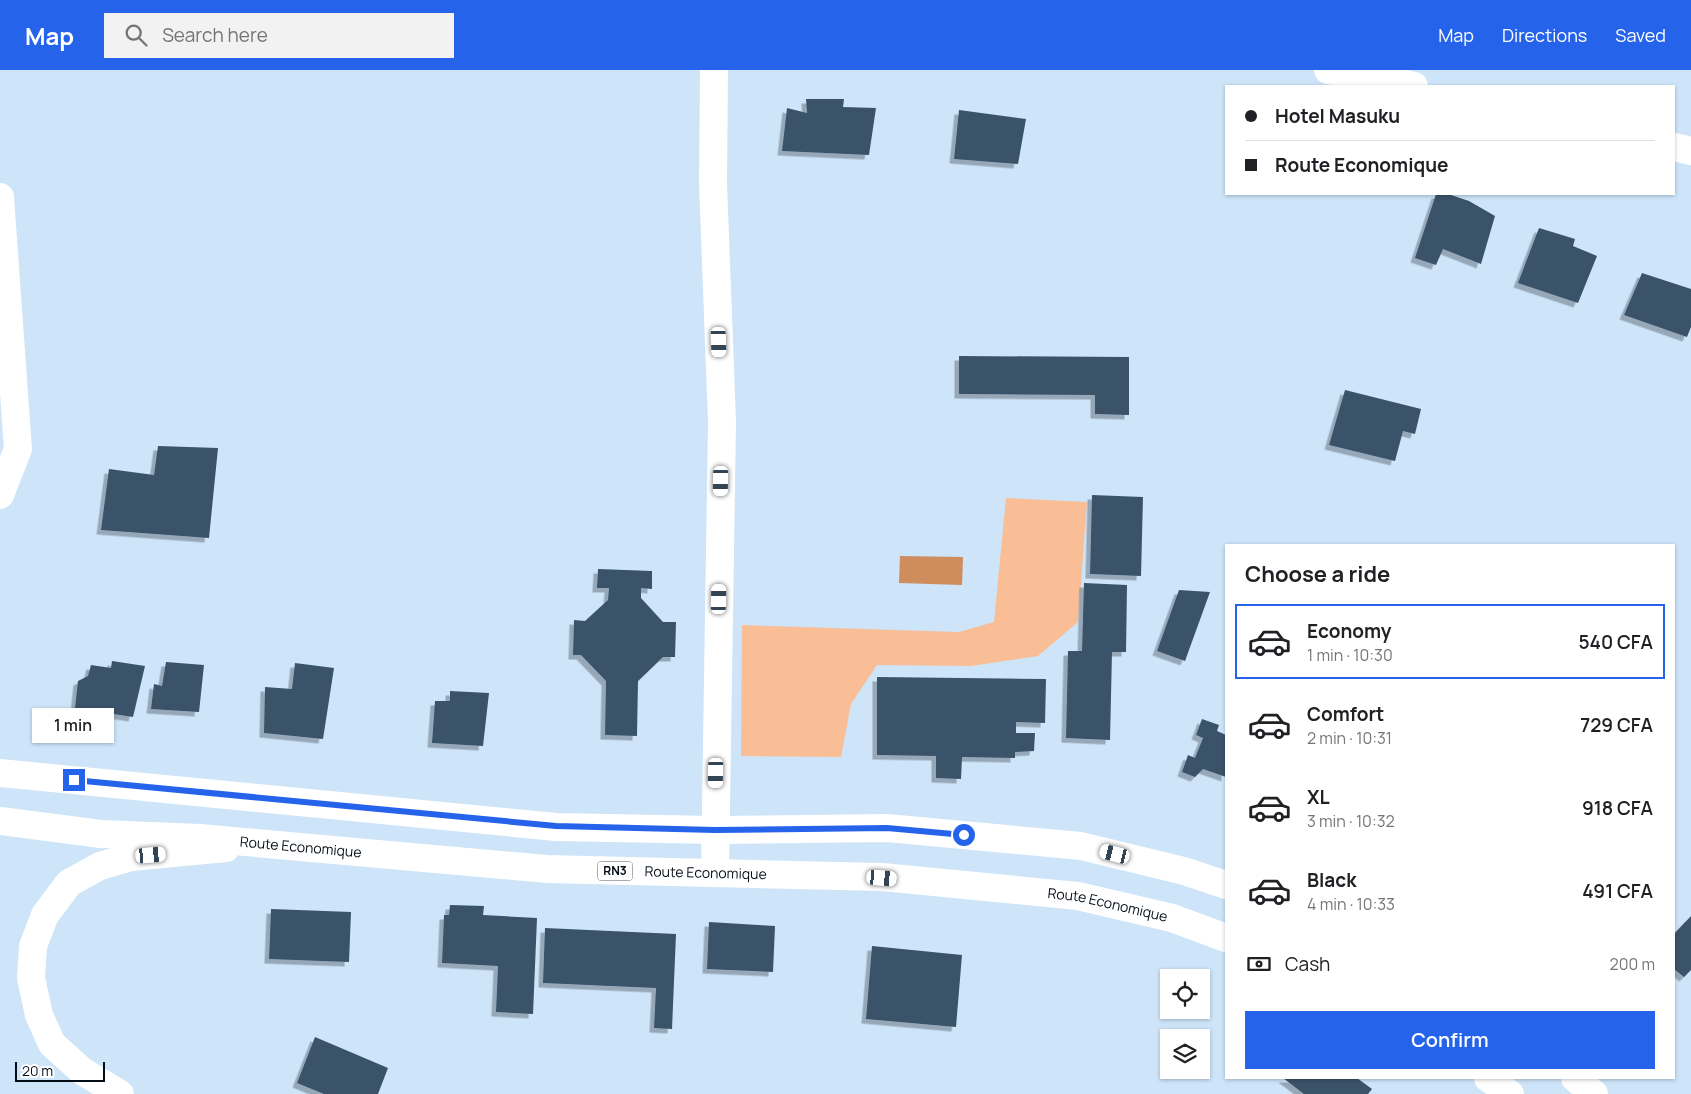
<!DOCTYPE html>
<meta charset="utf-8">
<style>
body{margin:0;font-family:Manrope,sans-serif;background:#f2f2f2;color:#202124;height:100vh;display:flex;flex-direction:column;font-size:19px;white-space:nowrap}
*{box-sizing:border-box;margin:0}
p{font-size:16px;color:#757577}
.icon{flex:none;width:28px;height:28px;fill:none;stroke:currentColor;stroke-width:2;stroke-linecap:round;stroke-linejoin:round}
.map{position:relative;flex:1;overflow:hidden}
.panel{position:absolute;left:1225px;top:474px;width:450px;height:535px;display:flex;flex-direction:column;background:#fff;border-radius:0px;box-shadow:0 1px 4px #0004}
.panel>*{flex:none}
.guide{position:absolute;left:1225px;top:15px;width:450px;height:110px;border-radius:0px;box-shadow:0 1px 4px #0004;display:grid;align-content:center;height:110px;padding:0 20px;background:#fff}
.tools{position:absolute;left:1160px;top:899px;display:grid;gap:10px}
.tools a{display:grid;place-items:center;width:50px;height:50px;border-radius:0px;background:#fff;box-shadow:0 1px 4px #0004;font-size:25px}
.scale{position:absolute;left:15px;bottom:12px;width:90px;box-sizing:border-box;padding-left:5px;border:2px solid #040d16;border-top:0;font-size:14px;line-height:18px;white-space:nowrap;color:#040d16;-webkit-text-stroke:4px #fff;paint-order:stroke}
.end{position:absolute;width:22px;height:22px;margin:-11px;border:6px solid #2563eb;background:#fff;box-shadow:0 0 0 2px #fff}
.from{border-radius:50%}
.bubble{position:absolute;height:35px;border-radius:0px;background:#fff;box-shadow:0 1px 4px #0004;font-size:16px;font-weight:600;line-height:35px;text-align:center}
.car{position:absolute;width:15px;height:30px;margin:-15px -8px;border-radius:6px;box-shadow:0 0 4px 1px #0007;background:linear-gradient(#fff 24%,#345 0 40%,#fff 0 76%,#345 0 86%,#fff 0)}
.guide b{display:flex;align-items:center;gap:18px;height:48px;font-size:19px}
.guide b+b{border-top:1px solid #e0e0e0}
.guide i{width:12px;height:12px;background:#202124}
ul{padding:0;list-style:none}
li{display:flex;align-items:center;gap:15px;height:75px;margin:0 10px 8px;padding:0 10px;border:2px solid transparent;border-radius:0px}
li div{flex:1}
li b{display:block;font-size:19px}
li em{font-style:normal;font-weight:600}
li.on{border-color:#2563eb}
li>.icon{width:45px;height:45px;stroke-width:1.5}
h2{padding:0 20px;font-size:22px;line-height:60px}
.pay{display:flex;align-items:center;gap:12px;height:55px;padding:0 20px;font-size:19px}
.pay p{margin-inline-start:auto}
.action{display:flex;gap:10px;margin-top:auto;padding:10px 20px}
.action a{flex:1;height:58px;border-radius:0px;background:#2563eb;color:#fff;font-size:20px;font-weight:600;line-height:58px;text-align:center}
header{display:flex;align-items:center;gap:30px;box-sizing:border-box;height:70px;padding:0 25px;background:#2563eb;color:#fff}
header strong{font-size:24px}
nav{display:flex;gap:28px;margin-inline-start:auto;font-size:18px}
.search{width:350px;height:45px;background:#f2f2f2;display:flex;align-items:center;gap:12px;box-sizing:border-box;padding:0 18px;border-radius:0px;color:#757577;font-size:19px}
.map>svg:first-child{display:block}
</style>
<header>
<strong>Map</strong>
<div class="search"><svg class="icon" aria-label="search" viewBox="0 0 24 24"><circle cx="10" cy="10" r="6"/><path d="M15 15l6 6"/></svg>Search here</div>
<nav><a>Map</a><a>Directions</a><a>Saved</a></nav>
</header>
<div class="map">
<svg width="1691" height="1024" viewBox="0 0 1691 1024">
<defs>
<filter id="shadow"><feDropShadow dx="-4.5" dy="4.5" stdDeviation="0" flood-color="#0004"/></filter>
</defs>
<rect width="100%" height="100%" fill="#cde4f9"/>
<path fill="#f9be96" d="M1006 428 1087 432 1078 552 1038 586 971 596 877 595 851 634 841 687 741 686 742 555 959 562 994 552Z"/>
<path fill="#cf8c5d" d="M900 486 963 487 962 515 899 513Z"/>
<path fill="#3a5369" filter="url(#shadow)" d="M806 29H844L843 37 876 38 869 85 782 81 787 38 807 43Z
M959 40 1026 49 1018 94 954 89Z
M1436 124H1448L1469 131 1495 146 1481 194 1443 179 1436 195 1415 188Z
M1539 158 1575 169 1573 176 1597 186 1578 233 1518 213Z
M1642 203 1691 219V257L1687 267 1624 245Z
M959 286 1129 287V345L1095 344V325L959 324Z
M1345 320 1421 339 1415 364 1403 361 1395 391 1329 375Z
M158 376 218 378 209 468 101 460 109 399 154 405Z
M1092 425 1143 427 1141 506 1090 504Z
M598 499 652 501V519L641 518V528L663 552H676L675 587H663L638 611 637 666 605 665 606 611 581 585H573L574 550 585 551 608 530 609 518H597Z
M1084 513 1127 515 1126 582H1112L1110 670 1066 668 1068 581H1082Z
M1179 520 1210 522 1185 591 1157 581Z
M112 591 145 596 133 647 75 638 78 611 88 606 91 595 111 598Z
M166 592 204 595 199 642 151 639 154 614 162 616Z
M295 593 334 598 323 669 264 663 265 617 292 619Z
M877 607 1046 609 1045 653 1016 652V663H1035L1034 681 1015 682V688L962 687 961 709 936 708V686L877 685Z
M450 621 489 623 483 676 432 673 435 631H450Z
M1202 649 1219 655 1217 661 1226 665V707L1203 699 1195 707 1182 702 1188 685 1195 688 1203 668 1196 665Z
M450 835 484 836 483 845 537 848 533 944 496 942 498 896 442 893 444 845H449Z
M271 839 351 842 349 892 269 889Z
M1691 846V900L1684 907 1674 899V864Z
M709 852 775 856 773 902 707 899Z
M545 858 676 864 672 959 654 958 656 918 543 913Z
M872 876 962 885 956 957 866 949Z
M315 967 388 998 378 1024H324L297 1013Z
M1283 1008H1357L1372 1019 1368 1024H1304Z"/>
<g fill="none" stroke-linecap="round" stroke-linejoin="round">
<path stroke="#fff" stroke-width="28" d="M714 0 713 113 722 352 715 803
M1328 0 1367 5 1414 16
M1674 77 1691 81
M0 127 18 379 0 425"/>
<path stroke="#fff" stroke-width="28" d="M120 1024 82 1001 52 974 39 945 31 908 33 876 45 845 69 813 100 796 131 787 226 778"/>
<g stroke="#fff" stroke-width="28">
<path d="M0 703 556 757 715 760 887 758 1081 776 1184 801 1226 815"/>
<path id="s1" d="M0 751 101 764 200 768 547 799 882 807 1078 826 1172 848 1226 868"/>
<path d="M1488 1008 1510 1024"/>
<path d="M1575 1008 1594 1024"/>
</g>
</g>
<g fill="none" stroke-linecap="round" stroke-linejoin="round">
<path stroke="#2563eb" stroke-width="6" d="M74 710 556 756 715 760 887 758 964 765"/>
</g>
<g text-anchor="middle" stroke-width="5" stroke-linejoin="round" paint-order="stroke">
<rect fill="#fff" stroke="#4f565c" stroke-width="1" x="597.5" y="791.5" width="35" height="19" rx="4"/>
<g font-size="12" font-weight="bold" fill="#040d16">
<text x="615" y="805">RN3</text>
</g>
<g font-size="14" fill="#040d16" stroke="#fff">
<text dy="5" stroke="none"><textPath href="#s1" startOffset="302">Route Economique</textPath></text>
<text dy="5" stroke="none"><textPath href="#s1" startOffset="708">Route Economique</textPath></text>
<text dy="5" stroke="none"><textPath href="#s1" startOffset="1112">Route Economique</textPath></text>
</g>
</g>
</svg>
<div class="tools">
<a><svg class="icon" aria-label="locate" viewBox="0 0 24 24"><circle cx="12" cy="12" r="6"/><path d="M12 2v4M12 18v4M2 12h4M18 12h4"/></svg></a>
<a><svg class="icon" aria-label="layers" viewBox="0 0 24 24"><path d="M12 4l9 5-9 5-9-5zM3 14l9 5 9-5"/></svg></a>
</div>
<div class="scale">20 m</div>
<i class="end from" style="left:964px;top:765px"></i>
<i class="end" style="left:74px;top:710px"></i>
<div class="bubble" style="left:32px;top:638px;width:82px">1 min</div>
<i class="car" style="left:719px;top:272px;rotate:178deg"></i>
<i class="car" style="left:721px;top:411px;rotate:181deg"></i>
<i class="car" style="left:719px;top:529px;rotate:1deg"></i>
<i class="car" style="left:716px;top:703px;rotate:181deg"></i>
<i class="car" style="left:1115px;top:784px;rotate:284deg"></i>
<i class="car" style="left:151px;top:785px;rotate:85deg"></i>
<i class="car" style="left:882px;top:808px;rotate:95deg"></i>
<div class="guide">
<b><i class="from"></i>Hotel Masuku</b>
<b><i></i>Route Economique</b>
</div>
<section class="panel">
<h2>Choose a ride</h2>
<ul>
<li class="on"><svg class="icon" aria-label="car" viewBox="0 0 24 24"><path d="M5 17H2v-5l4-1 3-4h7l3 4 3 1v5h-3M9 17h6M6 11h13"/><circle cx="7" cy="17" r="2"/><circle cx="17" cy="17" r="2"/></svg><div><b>Economy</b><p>1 min · 10:30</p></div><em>540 CFA</em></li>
<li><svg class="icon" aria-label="car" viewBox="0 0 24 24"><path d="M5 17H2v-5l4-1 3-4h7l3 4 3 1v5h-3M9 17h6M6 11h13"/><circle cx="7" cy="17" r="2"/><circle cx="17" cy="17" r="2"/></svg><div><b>Comfort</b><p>2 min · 10:31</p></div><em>729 CFA</em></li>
<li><svg class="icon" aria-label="car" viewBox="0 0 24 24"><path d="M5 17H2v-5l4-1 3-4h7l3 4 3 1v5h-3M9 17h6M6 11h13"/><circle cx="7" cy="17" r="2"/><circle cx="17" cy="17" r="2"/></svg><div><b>XL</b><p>3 min · 10:32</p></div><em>918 CFA</em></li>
<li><svg class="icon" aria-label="car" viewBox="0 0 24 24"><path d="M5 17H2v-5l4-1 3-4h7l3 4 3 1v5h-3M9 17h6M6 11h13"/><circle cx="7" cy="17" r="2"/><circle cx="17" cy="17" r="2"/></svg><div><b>Black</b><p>4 min · 10:33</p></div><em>491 CFA</em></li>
</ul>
<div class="pay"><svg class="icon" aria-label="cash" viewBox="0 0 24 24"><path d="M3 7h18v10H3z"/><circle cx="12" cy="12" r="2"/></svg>Cash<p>200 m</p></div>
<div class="action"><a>Confirm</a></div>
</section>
</div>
